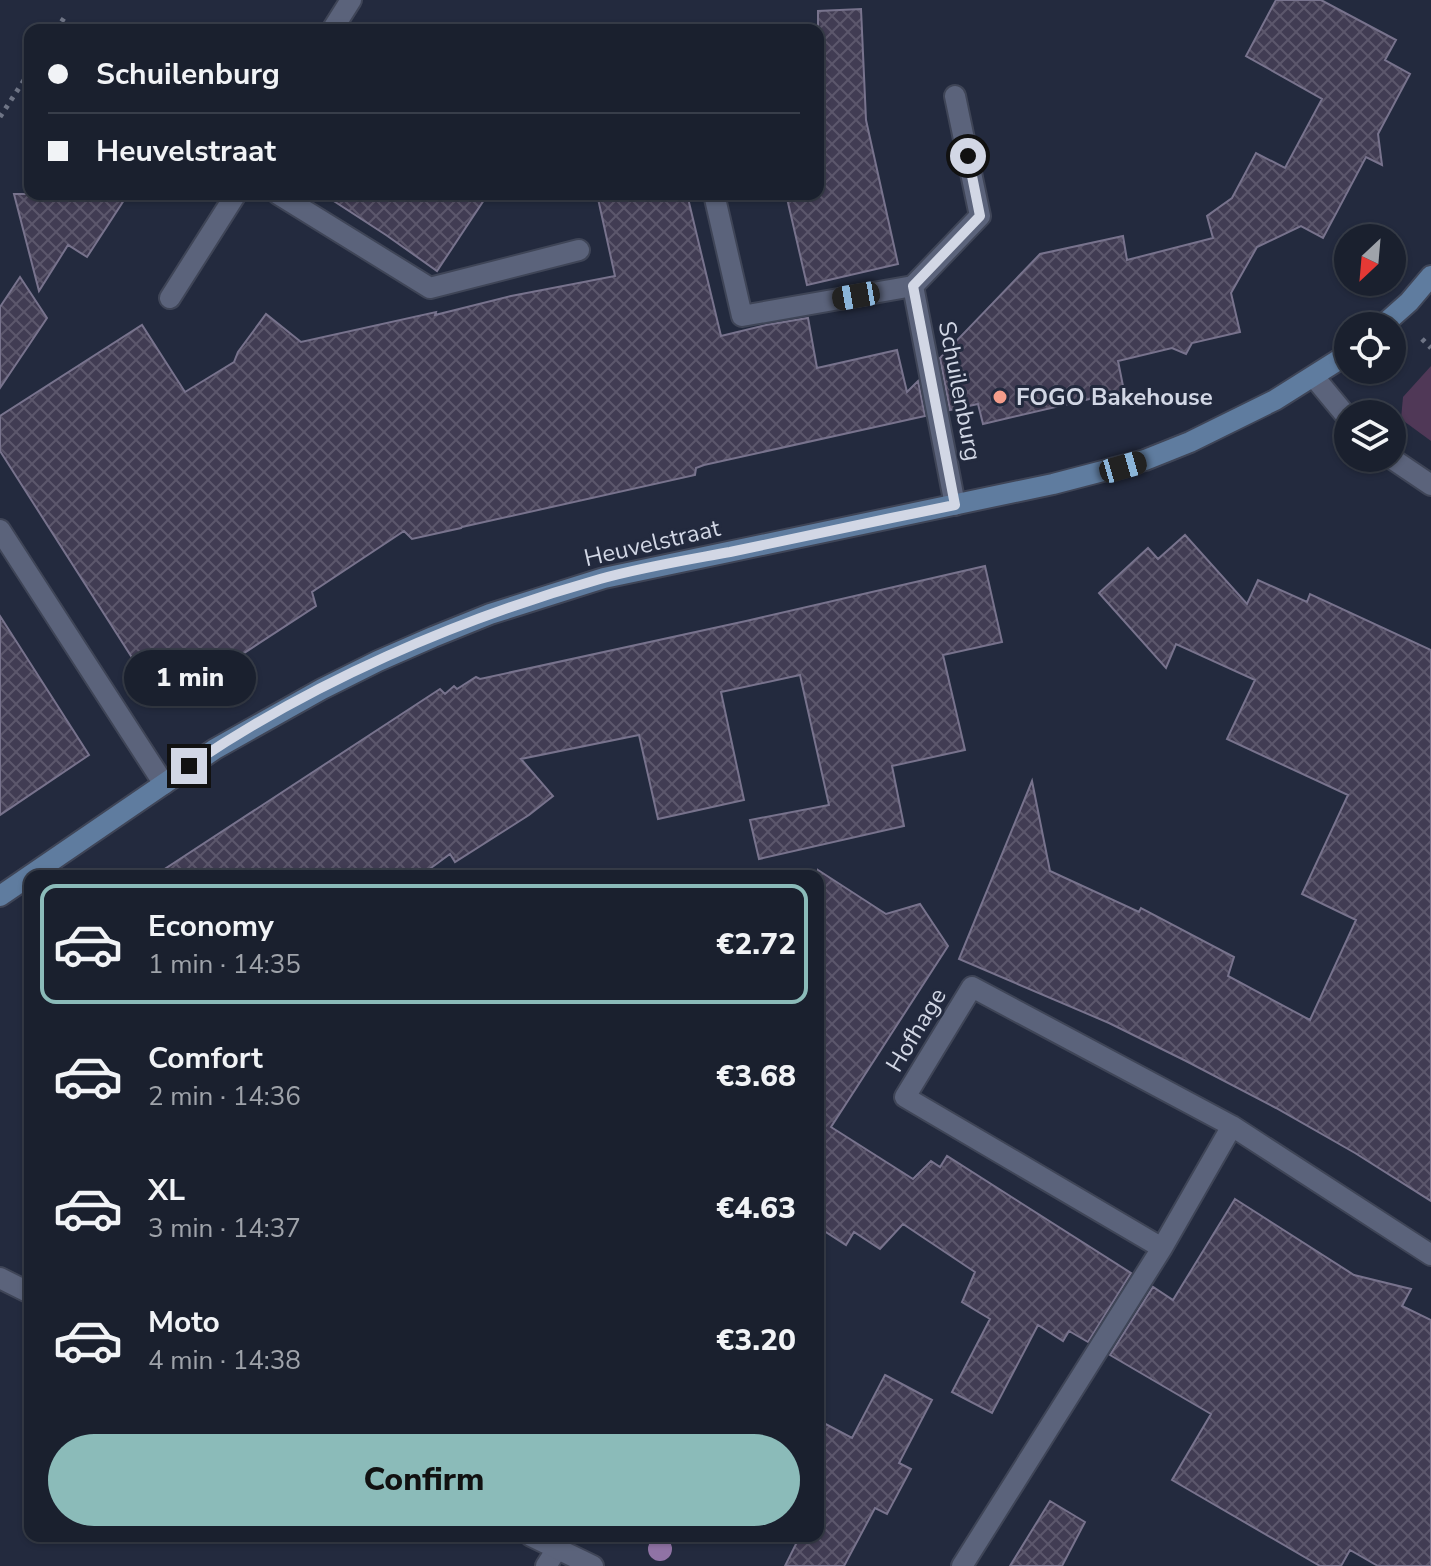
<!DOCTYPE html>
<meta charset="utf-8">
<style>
body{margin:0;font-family:"Nunito Sans",sans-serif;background:#232836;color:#f1f3f6;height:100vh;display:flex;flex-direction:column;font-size:30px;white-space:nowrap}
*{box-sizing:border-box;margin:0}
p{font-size:26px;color:#9fa3aa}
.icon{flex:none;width:44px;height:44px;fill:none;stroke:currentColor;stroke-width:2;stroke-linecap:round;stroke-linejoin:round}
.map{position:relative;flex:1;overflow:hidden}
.details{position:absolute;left:24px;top:870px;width:800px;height:672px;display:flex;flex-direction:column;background:#1a202e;border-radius:16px;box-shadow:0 2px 6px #0004,0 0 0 2px #383e4a}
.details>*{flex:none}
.hud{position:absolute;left:24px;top:24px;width:800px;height:176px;border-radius:16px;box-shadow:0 2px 6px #0004,0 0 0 2px #383e4a;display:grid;align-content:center;height:176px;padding:0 24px;background:#1a202e}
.needle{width:52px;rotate:206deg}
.buttons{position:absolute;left:1334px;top:224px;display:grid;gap:16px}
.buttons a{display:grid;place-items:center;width:72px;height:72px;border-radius:50%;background:#1a202e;box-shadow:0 2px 6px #0004,0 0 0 2px #383e4a;font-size:40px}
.end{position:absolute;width:36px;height:36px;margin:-18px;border:10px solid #d2d7e5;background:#111;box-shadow:0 0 0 4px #111}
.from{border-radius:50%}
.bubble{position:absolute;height:56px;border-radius:28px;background:#1a202e;box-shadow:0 2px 6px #0004,0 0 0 2px #383e4a;font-size:26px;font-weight:800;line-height:56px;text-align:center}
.car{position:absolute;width:24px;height:48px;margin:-24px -12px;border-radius:10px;box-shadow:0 0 6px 2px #0007;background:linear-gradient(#222 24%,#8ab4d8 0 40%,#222 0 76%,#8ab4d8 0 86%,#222 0)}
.hud b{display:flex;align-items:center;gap:28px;height:76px;font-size:30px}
.hud b+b{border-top:2px solid #383e4a}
.hud i{width:20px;height:20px;background:#f1f3f6}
ul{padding:14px 0 0;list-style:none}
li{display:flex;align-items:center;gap:24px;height:120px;margin:0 16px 12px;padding:0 8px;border:4px solid transparent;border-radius:16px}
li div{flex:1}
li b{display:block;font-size:30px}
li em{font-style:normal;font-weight:800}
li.on{border-color:#8bbbb9}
li>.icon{width:72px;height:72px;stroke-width:1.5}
.action{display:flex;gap:16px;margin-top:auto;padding:16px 24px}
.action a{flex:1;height:92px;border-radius:48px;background:#8bbbb9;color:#111;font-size:32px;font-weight:800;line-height:92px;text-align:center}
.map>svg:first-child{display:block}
</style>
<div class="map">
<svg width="1431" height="1566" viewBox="0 0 1431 1566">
<defs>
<pattern id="building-cross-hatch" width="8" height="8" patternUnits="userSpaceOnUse" patternTransform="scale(2)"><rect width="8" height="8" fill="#413c53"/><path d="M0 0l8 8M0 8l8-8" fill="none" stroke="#5c576c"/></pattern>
</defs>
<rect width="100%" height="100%" fill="#232a3e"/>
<path fill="#503857" d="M1431 366V441L1401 419 1403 397Z"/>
<path fill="url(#building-cross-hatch)" stroke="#78738d" stroke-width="2" d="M1276 0H1321L1396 40 1385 60 1410 74 1378 134 1382 165 1366 157 1323 238 1301 226 1257 247 1231 293 1240 332 1192 343 1186 354 1172 348 1118 361 1124 391 983 424 978 404 950 410 940 358 1040 254 1123 236 1127 260 1213 238 1207 216 1232 198 1256 153 1285 168 1322 99 1246 56Z
M861 9 866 120 898 264 807 285 786 194H818V11Z
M14 194H128L87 257 68 245 39 291Z
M323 194H488L437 271 386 235Z
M597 194H687L721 336 766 325 808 318 817 368 897 350 907 392 918 381 925 416 704 465 696 468 695 475 462 527 461 528 412 539 404 531 312 592 316 606 163 706 0 451V416L142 325 185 392 234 362 238 352 266 314 301 342 436 312 435 315 511 296 615 276Z
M20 277 47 318 0 388V307Z
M1185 535 1247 604 1258 580 1307 602 1310 594 1431 650V1201L1355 1153 1276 1108 1186 1061 1109 1023 959 959 1032 781 1050 871 1139 912 1141 908 1234 957 1228 976 1310 1020 1356 920 1302 894 1348 795 1227 739 1255 680 1176 644 1166 668 1099 593 1148 548 1158 559Z
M985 566 1002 642 943 655 965 750 892 766 904 826 759 859 750 820 829 805 800 675 721 692 744 800 658 819 639 735 521 759 553 796 529 815 455 862 450 854 420 876H154L440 689 445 694 454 686 457 689 476 677 480 679 746 621Z
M0 616 89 755 0 815Z
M818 870 886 914 920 904 948 946 831 1127 913 1179 931 1161 940 1167 947 1156 1131 1273 1088 1342 1069 1331 1063 1341 1038 1325 992 1413 952 1392 990 1319 962 1302 975 1272 903 1224 880 1249 854 1232 846 1245 818 1227Z
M1235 1199 1354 1275 1411 1289 1402 1306 1431 1320V1566H1378L1350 1550 1341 1566H1320L1172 1480 1211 1414 1110 1355 1153 1287 1173 1300Z
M885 1375 932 1400 899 1463 911 1469 887 1514 875 1508 844 1566H785L800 1536H818V1420L852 1438Z
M1050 1501 1085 1522 1062 1566H1010Z"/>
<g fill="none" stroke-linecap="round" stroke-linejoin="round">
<defs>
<path id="lane" d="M278 194 430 288 579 250
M714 194 742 316 913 286
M546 1566 557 1549"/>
<path id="street" d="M332 30 351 0
M170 298 236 194
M1314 377 1348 418
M1391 458 1431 485
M955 505 913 286 980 216 955 96
M0 530 164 784
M1162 1248 905 1097 972 987 1232 1126 1431 1255
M0 1278 30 1293
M531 1536 593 1566
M962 1566 1162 1248 1232 1126"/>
<path id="secondary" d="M1382 326 1409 302 1431 276
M0 896 215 749 322 689 378 661 433 637 490 614 604 578 1053 484 1145 460 1190 442 1275 400 1348 354"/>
</defs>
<use href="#lane" stroke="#3f4557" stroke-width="24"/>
<use href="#street" stroke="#3f4557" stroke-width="24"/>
<use href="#secondary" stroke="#3f4557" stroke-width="24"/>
<path stroke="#6e7485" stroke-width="5" stroke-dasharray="4 6" stroke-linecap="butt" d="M56 30 66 15
M0 117 30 71
M1422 339 1431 348"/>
<use href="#lane" stroke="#5b637b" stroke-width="20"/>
<use href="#street" stroke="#5b637b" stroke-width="20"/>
<use href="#secondary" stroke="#5f7c9f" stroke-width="20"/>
</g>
<circle fill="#9073a5" cx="660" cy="1549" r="12"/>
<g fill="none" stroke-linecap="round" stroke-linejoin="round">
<path stroke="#d2d7e5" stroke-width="10" d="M189 766C312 682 458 619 600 579 643 567 687 560 730 552 806 536 880 520 955 505L913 286 980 216 968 156"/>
</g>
<circle fill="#f49d8b" stroke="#232a3e" stroke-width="3" cx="1000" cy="397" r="8"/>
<g text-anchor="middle" stroke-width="6" stroke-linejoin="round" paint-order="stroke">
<g font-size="24" fill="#d2d7e5" stroke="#232a3e">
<text transform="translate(960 391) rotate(79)" y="8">Schuilenburg</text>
<text transform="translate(652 543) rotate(-13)" y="8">Heuvelstraat</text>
<text transform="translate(916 1030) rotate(-59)" y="8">Hofhage</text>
</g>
<g font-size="24" font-weight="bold" fill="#d2d7e5" stroke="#232a3e" text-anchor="start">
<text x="1016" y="405">FOGO Bakehouse</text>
</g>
</g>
</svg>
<div class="buttons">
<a><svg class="needle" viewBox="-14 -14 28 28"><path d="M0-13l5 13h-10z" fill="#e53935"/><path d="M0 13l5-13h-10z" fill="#9fa3aa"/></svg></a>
<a><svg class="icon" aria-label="locate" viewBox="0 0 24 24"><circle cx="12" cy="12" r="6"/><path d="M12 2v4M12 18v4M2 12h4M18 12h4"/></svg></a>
<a><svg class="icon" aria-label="layers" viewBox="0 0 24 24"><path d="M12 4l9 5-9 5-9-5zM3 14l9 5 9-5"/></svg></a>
</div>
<i class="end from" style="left:968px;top:156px"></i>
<i class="end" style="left:189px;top:766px"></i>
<div class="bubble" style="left:124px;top:650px;width:132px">1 min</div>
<i class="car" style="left:856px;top:296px;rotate:260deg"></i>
<i class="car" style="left:1123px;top:467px;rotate:74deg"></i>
<div class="hud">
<b><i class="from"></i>Schuilenburg</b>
<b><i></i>Heuvelstraat</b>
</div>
<section class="details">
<ul>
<li class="on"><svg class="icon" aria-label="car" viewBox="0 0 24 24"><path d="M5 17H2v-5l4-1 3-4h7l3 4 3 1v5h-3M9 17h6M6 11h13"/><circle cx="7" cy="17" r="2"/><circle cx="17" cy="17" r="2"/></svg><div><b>Economy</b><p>1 min · 14:35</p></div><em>€2.72</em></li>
<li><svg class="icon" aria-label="car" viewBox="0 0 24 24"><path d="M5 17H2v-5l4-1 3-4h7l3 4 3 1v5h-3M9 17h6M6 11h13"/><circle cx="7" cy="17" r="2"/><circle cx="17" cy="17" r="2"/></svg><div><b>Comfort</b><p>2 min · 14:36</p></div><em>€3.68</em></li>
<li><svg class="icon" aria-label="car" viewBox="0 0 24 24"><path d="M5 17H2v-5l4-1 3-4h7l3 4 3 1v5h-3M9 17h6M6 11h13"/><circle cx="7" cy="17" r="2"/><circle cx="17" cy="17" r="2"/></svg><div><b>XL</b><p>3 min · 14:37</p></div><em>€4.63</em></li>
<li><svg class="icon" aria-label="car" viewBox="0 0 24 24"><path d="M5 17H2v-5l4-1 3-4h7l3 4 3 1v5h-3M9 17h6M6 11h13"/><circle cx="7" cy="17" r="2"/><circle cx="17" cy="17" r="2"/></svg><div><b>Moto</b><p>4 min · 14:38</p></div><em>€3.20</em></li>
</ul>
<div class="action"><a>Confirm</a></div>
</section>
</div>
